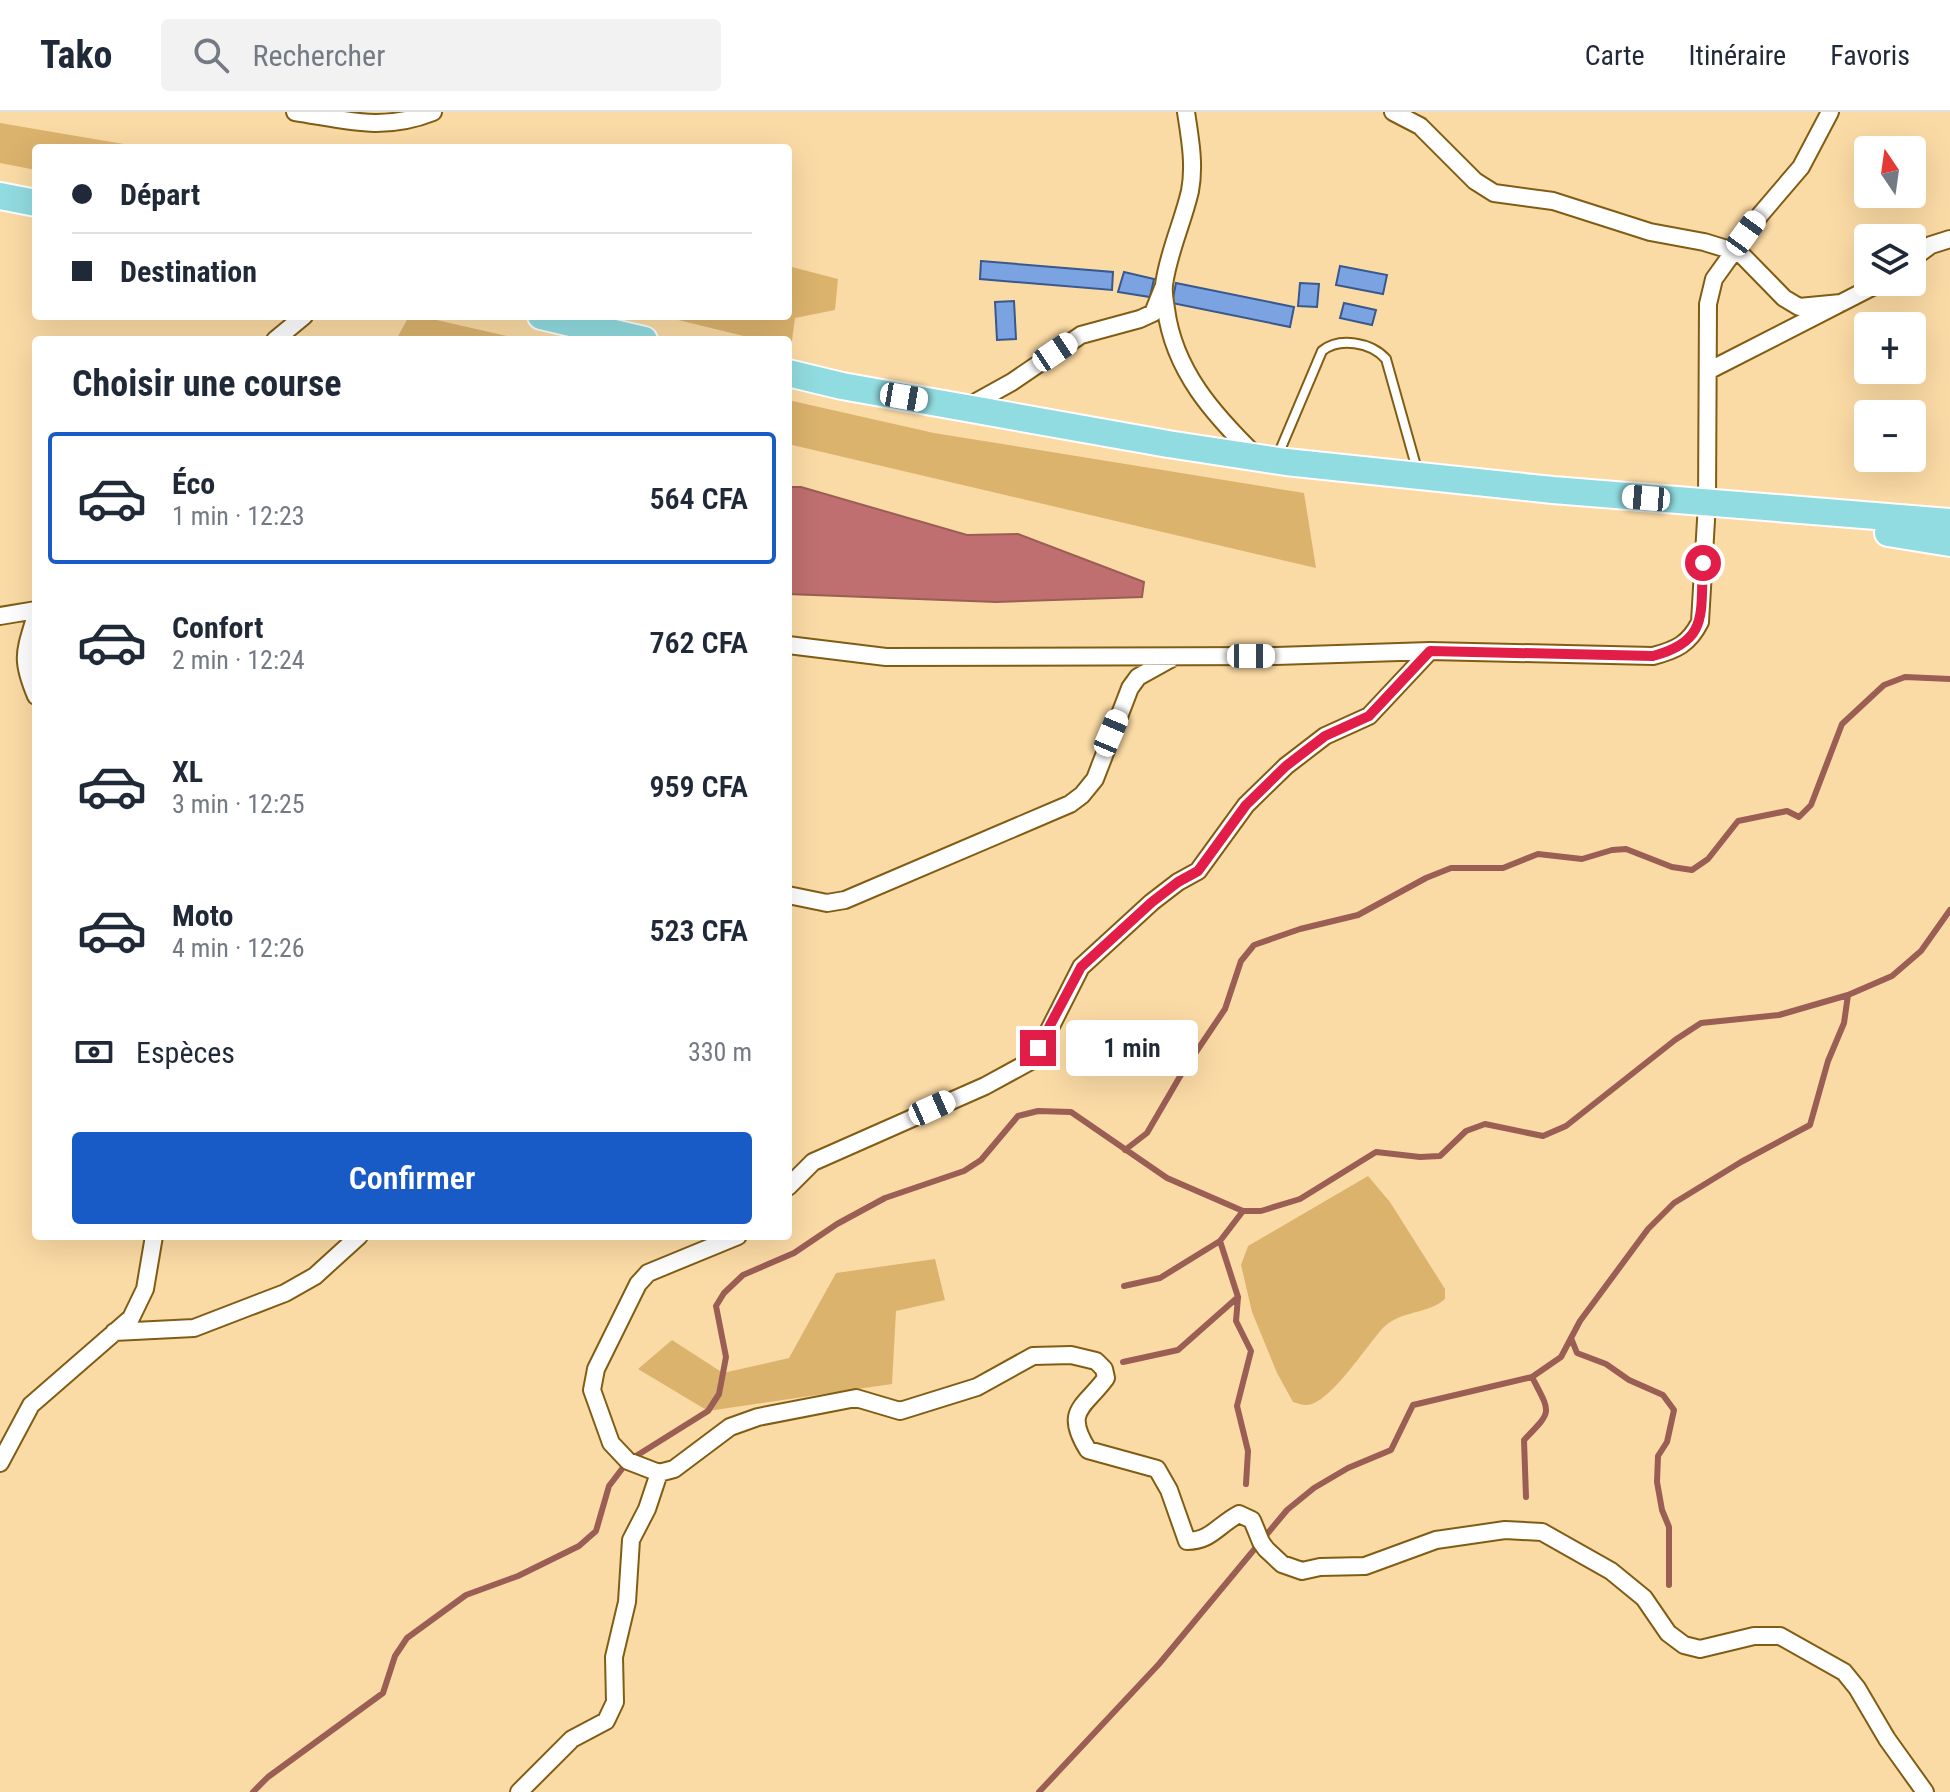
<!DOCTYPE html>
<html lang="fr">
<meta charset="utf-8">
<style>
body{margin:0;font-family:"Roboto Condensed",sans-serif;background:#f2f2f3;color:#1f2937;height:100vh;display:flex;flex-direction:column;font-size:30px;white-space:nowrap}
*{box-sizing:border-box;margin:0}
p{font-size:26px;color:#747a83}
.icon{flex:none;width:44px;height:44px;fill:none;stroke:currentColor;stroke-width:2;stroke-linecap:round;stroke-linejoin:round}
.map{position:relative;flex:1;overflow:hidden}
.panel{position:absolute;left:32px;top:224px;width:760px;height:904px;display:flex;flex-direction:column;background:#fff;border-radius:8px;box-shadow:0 8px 32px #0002}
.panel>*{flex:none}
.hud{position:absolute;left:32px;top:32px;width:760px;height:176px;border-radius:8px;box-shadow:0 8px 32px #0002;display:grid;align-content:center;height:176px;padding:0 40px;background:#fff}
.needle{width:52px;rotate:347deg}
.fabs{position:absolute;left:1854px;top:24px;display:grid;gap:16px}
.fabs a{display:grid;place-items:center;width:72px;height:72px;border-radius:8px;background:#fff;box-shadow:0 8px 32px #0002;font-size:40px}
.end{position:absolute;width:36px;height:36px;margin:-18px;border:10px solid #e11d48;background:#fff;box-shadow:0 0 0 4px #fff}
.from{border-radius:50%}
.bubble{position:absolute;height:56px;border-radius:8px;background:#fff;box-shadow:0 8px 32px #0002;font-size:26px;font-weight:600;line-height:56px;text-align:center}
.car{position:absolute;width:24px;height:48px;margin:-24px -12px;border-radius:10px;box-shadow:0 0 6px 2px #0007;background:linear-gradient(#fff 24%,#345 0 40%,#fff 0 76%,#345 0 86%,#fff 0)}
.hud b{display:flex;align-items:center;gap:28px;height:76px;font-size:30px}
.hud b+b{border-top:2px solid #e0e1e3}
.hud i{width:20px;height:20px;background:#1f2937}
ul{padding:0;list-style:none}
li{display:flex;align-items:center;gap:24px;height:132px;margin:0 16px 12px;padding:0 24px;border:4px solid transparent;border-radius:8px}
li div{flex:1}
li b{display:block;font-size:30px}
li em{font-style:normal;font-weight:600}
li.selected{border-color:#195bc6}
li>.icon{width:72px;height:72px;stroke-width:1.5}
h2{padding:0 40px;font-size:36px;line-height:96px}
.pay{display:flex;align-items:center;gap:20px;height:88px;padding:0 40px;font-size:30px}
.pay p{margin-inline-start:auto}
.primary-button{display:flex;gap:16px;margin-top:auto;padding:16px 40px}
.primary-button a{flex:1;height:92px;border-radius:8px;background:#195bc6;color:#fff;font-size:32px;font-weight:600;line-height:92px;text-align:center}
header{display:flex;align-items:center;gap:48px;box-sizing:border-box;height:112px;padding:0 40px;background:#fff;border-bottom:2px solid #e0e1e3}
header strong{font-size:38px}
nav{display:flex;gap:44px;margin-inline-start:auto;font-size:28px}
.search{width:560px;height:72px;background:#f2f2f3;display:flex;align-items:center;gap:20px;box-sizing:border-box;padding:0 28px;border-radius:8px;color:#747a83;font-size:30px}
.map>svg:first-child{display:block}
</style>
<header>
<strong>Tako</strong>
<div class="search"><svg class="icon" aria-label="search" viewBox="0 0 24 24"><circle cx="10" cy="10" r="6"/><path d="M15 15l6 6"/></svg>Rechercher</div>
<nav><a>Carte</a><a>Itinéraire</a><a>Favoris</a></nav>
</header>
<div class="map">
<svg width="1950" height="1680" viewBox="0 0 1950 1680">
<rect width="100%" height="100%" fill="#fbdba5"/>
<path fill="#dcb36d" d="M0 11 147 36H36V58L0 51Z
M788 154 838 167 835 198 795 206 791 236 788 235V228H760L662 204H788Z
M409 204H419L524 228H396Z
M788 288 934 321 1304 381 1316 456 788 332Z
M1368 1064 1390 1090 1445 1177V1187C1429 1202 1402 1198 1384 1215 1368 1231 1329 1294 1306 1293 1301 1293 1298 1291 1293 1290L1277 1261 1252 1200 1241 1153 1248 1134Z
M935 1147 945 1188 896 1199 892 1272 708 1299 638 1257 672 1228 723 1261 789 1246 836 1161Z"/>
<path fill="#bf6f6f" stroke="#9a5e55" stroke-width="2" d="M788 375H801L967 423 1018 422 1144 470 1142 485 996 490 788 482Z"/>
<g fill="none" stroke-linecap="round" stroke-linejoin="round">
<path stroke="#9a5e55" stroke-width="6" d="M1125 1038 1147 1021 1182 961 1225 897 1241 849 1254 833 1300 817 1358 803 1426 766 1451 756H1503L1538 742 1582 747 1612 738 1626 737 1672 755 1692 758 1708 747 1738 709 1787 699 1799 705 1811 693 1842 612 1884 573 1905 565 1950 567
M1243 1099 1220 1129 1238 1185 1236 1209 1251 1239 1237 1294 1248 1339 1246 1372
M1124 1174 1160 1166 1220 1129
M1571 1226 1577 1241 1606 1252 1629 1268 1663 1283 1674 1298 1667 1330 1658 1344 1657 1370 1662 1398 1669 1415V1473
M1123 1250 1178 1238 1238 1185
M1526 1385 1524 1328C1553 1298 1551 1302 1532 1265
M253 1680 268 1665 383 1581 395 1544 407 1526 466 1483 518 1464 579 1434 596 1419 609 1374 628 1349 708 1299 719 1282 726 1245 716 1194 724 1181 743 1163 794 1141 837 1112 885 1086 964 1059 981 1048 1018 1004 1038 999 1071 1000 1167 1066 1243 1099H1261L1300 1087 1376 1040 1420 1045 1440 1044 1466 1019 1485 1012 1543 1024 1566 1014 1675 928 1701 911 1779 903 1848 883 1892 864 1921 839 1950 798
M1039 1680 1159 1552 1287 1398 1314 1376 1348 1356 1391 1338 1413 1293 1532 1265 1561 1245 1580 1209 1648 1117 1674 1091 1741 1050 1810 1013 1828 949 1844 911 1848 883"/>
</g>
<path fill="#7ba2e1" stroke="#38588e" stroke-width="2" d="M981 149 1113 160 1112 178 980 167Z
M1340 154 1387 163 1383 182 1336 173Z
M1124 160 1154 167 1150 185 1118 180Z
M1176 171 1294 195 1290 215 1172 191Z
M1300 171 1319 172 1317 195 1298 194Z
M1014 189 1016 227 997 228 995 190Z
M1344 191 1376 198 1372 213 1340 206Z"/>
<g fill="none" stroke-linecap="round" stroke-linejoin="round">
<defs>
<path id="service" d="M1278 343 1322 239C1339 225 1371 230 1386 247L1418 361"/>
<path id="minor" d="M295 0C346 8 383 20 433 0
M1186 0C1190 26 1195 53 1190 79 1183 110 1168 141 1164 173 1163 181 1165 189 1166 197 1174 259 1214 303 1257 345
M1393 0 1420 14 1475 69 1494 81 1553 89 1650 120 1704 130 1740 141 1784 186 1799 195 1841 191
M1912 147 1931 133 1950 127
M275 228 304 204
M1708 259 1882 170
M967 295 1012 270 1081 223 1140 207 1153 201 1163 176
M36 503C25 540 20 546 36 584
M0 504 36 498
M788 533 886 545 1276 544 1430 539 1653 544C1676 538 1689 532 1700 510L1707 391 1708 192 1714 167 1760 103 1801 55 1830 0
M788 783 827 791 845 788 1070 692 1082 683 1095 667 1130 576 1138 565 1174 545
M788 1075 813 1050 985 974 1029 950 1047 922 1081 855 1152 790 1178 770 1198 759 1246 693 1286 654 1325 624 1369 604 1430 539
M738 1124 648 1161 638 1172 596 1257 592 1278 611 1331 628 1349 659 1361 674 1357 730 1315 758 1305 856 1286 900 1299 977 1275 1033 1244 1071 1243 1096 1249 1104 1257 1106 1266C1084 1296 1063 1298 1088 1338L1157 1357 1169 1378 1187 1429C1211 1429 1218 1413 1239 1402L1252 1408 1261 1430 1266 1437 1282 1452 1302 1459 1320 1455 1365 1454 1436 1428 1505 1418 1542 1420 1611 1459 1644 1486 1668 1521 1684 1533 1700 1537 1754 1524H1780L1844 1560 1857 1576 1887 1627 1925 1680
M114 1220 194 1216 285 1181 315 1164 359 1124
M0 1351 31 1293 131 1206 145 1177 154 1124
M519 1680 572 1627 606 1609 615 1590 614 1545 627 1490 631 1428 647 1397 659 1361"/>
<path id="primary" d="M0 84 36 91
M541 204 644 228
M788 261 842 274 1168 332 1286 350 1553 378 1950 410
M1888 421 1950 431"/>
</defs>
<use href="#service" stroke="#815d14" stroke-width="12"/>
<use href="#minor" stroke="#815d14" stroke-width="20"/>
<use href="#primary" stroke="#fff" stroke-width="30"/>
<use href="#service" stroke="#fff" stroke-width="8"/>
<use href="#minor" stroke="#fff" stroke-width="16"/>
<use href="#primary" stroke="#91dce0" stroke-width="26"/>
</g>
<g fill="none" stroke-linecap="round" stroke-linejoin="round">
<path stroke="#e11d48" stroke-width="10" d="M1038 936 1081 855 1152 790 1178 770 1198 759 1246 693 1286 654 1325 624 1369 604 1430 539 1653 544C1710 529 1700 501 1703 451"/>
</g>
</svg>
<div class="fabs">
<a><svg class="needle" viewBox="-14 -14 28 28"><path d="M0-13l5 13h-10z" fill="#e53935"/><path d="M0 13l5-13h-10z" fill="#747a83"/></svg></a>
<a><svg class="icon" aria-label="layers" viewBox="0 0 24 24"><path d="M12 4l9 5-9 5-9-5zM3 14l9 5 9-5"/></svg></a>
<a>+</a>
<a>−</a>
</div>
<i class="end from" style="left:1703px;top:451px"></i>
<i class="end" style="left:1038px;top:936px"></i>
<div class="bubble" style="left:1066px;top:908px;width:132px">1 min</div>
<i class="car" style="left:1746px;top:121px;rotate:36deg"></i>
<i class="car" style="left:1055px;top:240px;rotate:56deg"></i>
<i class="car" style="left:904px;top:285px;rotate:100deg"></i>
<i class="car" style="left:1646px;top:386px;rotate:275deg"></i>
<i class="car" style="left:1251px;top:544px;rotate:90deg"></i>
<i class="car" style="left:1111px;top:621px;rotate:23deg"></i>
<i class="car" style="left:932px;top:996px;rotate:66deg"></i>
<div class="hud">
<b><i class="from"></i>Départ</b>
<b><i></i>Destination</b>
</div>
<section class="panel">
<h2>Choisir une course</h2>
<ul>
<li class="selected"><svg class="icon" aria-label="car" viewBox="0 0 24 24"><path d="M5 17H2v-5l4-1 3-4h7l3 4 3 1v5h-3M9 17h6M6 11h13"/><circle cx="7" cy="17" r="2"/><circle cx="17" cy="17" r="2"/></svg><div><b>Éco</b><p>1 min · 12:23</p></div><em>564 CFA</em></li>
<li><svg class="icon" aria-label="car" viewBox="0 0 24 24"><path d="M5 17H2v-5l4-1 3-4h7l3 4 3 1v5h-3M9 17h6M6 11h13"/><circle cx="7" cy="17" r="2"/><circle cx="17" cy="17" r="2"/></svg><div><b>Confort</b><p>2 min · 12:24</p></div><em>762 CFA</em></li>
<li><svg class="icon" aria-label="car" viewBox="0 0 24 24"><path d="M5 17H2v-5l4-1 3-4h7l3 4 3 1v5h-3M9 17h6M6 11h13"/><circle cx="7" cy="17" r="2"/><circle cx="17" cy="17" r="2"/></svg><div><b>XL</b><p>3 min · 12:25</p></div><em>959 CFA</em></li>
<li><svg class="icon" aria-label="car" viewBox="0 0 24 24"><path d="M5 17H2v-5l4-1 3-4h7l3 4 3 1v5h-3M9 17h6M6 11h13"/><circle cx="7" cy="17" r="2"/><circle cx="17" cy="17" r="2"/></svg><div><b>Moto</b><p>4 min · 12:26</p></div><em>523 CFA</em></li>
</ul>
<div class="pay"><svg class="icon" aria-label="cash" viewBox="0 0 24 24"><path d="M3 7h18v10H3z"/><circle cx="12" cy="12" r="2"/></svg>Espèces<p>330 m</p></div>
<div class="primary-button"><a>Confirmer</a></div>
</section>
</div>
